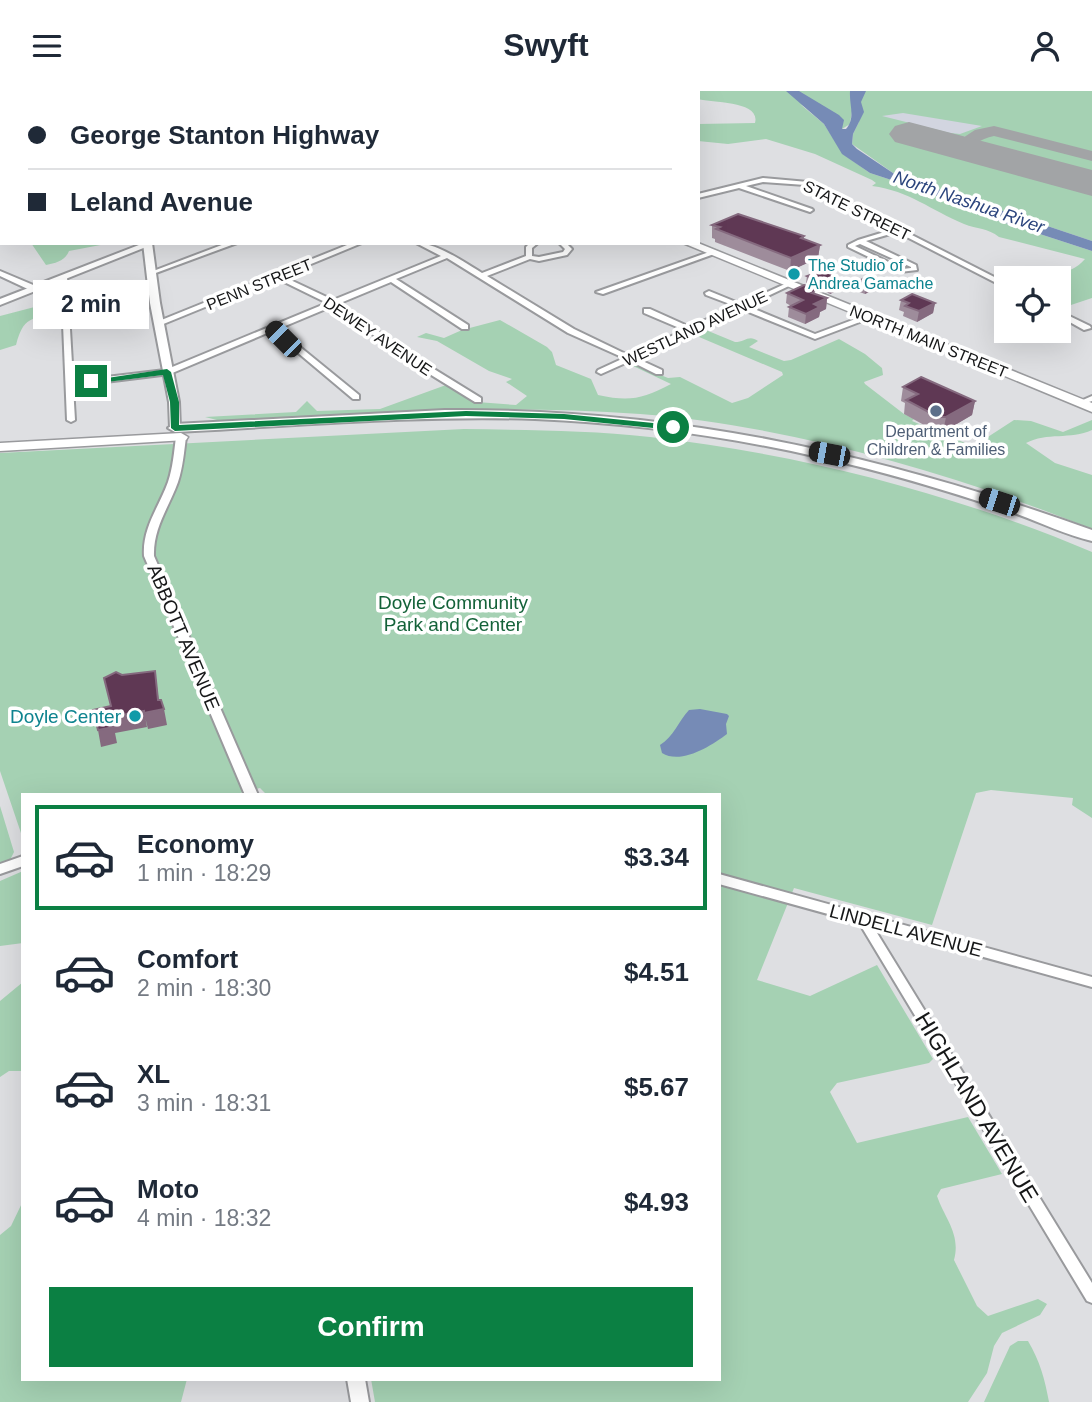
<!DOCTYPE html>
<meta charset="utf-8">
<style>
body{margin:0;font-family:Helvetica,sans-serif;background:#f6f6f7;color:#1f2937;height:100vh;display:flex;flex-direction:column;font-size:26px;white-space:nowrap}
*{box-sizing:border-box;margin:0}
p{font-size:23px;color:#747a83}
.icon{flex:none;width:38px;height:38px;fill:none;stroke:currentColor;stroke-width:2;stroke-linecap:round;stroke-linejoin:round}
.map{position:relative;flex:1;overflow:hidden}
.sheet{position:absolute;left:21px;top:702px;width:700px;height:588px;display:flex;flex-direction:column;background:#fff;border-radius:0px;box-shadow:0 7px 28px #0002}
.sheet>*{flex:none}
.banner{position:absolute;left:0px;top:0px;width:700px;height:154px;box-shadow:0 7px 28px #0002;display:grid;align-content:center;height:154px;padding:0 28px;background:#fff}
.tools{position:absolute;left:994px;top:175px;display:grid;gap:14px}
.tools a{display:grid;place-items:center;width:77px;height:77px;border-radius:0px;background:#fff;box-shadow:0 7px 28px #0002;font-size:35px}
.end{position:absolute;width:32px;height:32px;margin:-16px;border:9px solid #0b8043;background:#fff;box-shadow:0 0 0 4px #fff}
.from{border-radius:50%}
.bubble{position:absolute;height:49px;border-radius:0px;background:#fff;box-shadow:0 7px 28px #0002;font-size:23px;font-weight:700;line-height:49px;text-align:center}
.car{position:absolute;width:21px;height:42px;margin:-21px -10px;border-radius:9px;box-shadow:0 0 5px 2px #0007;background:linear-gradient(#222 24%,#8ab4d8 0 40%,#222 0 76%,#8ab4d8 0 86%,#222 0)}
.banner b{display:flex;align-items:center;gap:24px;height:66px;font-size:26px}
.banner b+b{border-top:2px solid #e0e1e3}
.banner i{width:18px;height:18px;background:#1f2937}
ul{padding:12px 0 0;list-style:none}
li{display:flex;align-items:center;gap:21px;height:105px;margin:0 14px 10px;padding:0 14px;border:4px solid transparent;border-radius:0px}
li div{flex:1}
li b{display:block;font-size:26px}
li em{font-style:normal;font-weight:700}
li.current{border-color:#0b8043}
li>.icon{width:63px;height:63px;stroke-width:1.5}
.primary-button{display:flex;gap:14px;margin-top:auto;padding:14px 28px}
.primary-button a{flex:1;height:80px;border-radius:0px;background:#0b8043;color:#fff;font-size:28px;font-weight:700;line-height:80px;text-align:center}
header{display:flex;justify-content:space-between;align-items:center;height:91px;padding:0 28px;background:#fff;font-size:32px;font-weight:700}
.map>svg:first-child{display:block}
</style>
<header><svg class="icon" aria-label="menu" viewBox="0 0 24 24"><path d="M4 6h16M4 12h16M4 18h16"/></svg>Swyft<svg class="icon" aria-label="person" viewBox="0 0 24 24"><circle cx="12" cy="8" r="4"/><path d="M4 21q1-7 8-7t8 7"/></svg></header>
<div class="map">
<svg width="1092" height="1311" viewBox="0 0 1092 1311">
<rect width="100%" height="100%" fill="#dedfe2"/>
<path fill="#d2d5e0" d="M866 18 910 20 1092 54V141L863 30Z"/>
<path fill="#a5d1b3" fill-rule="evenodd" d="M683 0H1092V62L994 38 951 49 915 39 902 47 1092 98V150L896 84 852 53 853 43 859 31 852 20 850 33 842 38 800 13 824 33 843 63 870 82 925 100 975 122 1092 160V207L1059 218V212L1070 207 1069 202 1059 197V187L1033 186C1055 178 1068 187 1085 168L999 146C988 137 977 138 964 133 930 119 910 100 872 95L876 92 872 89 815 63 766 48 728 53 698 50V33L755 32C761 10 714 12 698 8V2H679ZM903 22 982 35 960 43 950 42 882 25Z
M993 44 1092 67V86L975 55 979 48Z
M31 152H111L69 160C65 170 56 172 46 174Z
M46 213H58L60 219C36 232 25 219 16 254L0 259V225Z
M500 229 547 256 552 261 556 274 591 288 598 304C630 311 642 308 671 293L631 274V272L668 287 680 286 732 312 748 307 783 284 782 281 692 243 701 237 735 251C745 251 749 243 758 250L749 256 784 270 791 269 839 248 865 263 882 277 883 284 864 291 865 293 904 323 914 328 912 330 970 354 977 353 1014 329 1031 330 1063 341 1092 329V339C1070 349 1047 341 1026 352L1055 372 1092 384V438C956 383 787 334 640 323 501 313 361 322 221 330L205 326 296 321 307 310 317 320 380 318 446 294 477 311 516 314 527 305 506 291 512 288 489 280 437 250 417 246 426 242 444 247 462 239Z
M464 338C526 339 588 339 650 346 801 363 952 402 1092 461V727L1072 714 1073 707 991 699 976 702 932 834 794 797 757 889 810 905 877 874 933 968 929 972 837 992 830 1001 857 1052 968 1026 1002 1083 941 1098 937 1105C945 1128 961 1143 954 1169L977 1215 988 1225 1038 1208 1047 1213 1040 1224 1002 1242 994 1255 987 1282 968 1311H375L371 1288H719V704H267L260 697 232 704H23V748L0 680V362Z
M0 715 14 761 10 769 0 773Z
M23 780V852L0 855V790Z
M23 891V980H9L0 986V910Z
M23 1110V1288H187L181 1311H0V1144L11 1135Z
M1018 1250H1028C1040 1270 1045 1289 1049 1311H984L1010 1255Z"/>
<path fill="#768bb6" d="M786 0H799L839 24 844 29 842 38H846C856 27 849 14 850 0H866L861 11 864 21 853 43 852 53 857 58 896 84 1092 150V160L975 122 925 100 870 82 842 63 824 33Z
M700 618 727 623 729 625 726 633 727 643C711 655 681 674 662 662L660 654C674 645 678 631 689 619Z"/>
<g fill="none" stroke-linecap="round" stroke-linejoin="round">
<path fill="#a2a4a6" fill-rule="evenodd" d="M994 35 1092 60V70L994 45C979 47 967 62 951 59L949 56 975 39Z"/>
<path fill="#a2a4a6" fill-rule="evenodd" d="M909 31 1092 79V105L895 51 889 43 895 35Z"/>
<defs>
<path id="minor" d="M77 0H88L85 2H72Z
M145 0 160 2H148Z
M0 6 2 7V11L0 10Z
M2 58V62L0 63V59Z
M763 87 808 91 1006 192V197L897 141 866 150 916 174 917 179 900 181 848 156V154L858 149 891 139 805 94 763 91 746 95 812 118 813 119 810 121 739 97 698 107V103ZM860 153 911 176V177L903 178 855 155Z
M2 93V97L0 98V94Z
M227 152H237L153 183 148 182Z
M352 152H362L282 185 333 209 441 165 416 152C437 152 464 171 482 182L526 165V156L530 152H538L532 157V165L539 166 563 161 565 158 559 152H566L572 158 567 164 539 170 530 168 487 185 574 238 630 265 684 239 644 222V218H650L690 236 735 215 706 204 705 202 709 200 741 213 787 192H791V194L747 215 815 243 866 224 873 226 815 248 741 218 636 267 662 279V283H656L630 270 601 283 597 281 598 279 624 267 568 242 447 167 396 188 468 234V238H462L391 191 338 213 421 270 481 307V311H475L415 274 333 215 278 238 359 304V308H353L272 240 170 283 73 295 75 329 71 331 67 329 61 185 67 186 73 290 165 279 327 212 276 187 161 234 154 232Z
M712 160 715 162 714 163 603 203 596 201Z
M0 180 38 196 39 198 32 200 0 185Z
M1059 220 1090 235 1091 237 1084 239 1059 225Z
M1092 305V310L1080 314 1076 312Z
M862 823 866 824 1092 1192V1212L1087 1210 858 830 856 827 858 824Z"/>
<path id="tertiary" d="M144 152 151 154 0 214V208Z
M181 343 186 346C184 361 183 376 178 391 169 416 153 437 154 465L258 704H245L144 465C142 437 159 416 168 391 173 376 174 361 176 346Z
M23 765V775L0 783V773Z
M719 783 1092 886V896L719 793Z
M347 1288H365L369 1311H351Z"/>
<path id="secondary" d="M117 0H125L126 2H118Z
M273 0H283L271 2Z
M143 152H152L160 212 179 311 180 337 175 340 170 337 169 311 150 212Z"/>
<path id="trunk" d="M683 152H698L1092 312V321Z
M181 342 188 346 186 349 0 360V352Z"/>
<path id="motorway" d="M445 319C674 317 877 362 1092 439V450C1066 444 1042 432 1017 423 952 401 886 381 818 366 726 345 630 332 535 328 415 324 295 335 175 341L168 337 175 333Z"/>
</defs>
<use href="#minor" stroke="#999a9d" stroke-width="4"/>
<use href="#tertiary" stroke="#999a9d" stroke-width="4"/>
<use href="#secondary" stroke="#999a9d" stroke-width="4"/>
<use href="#trunk" stroke="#999a9d" stroke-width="3"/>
<use href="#motorway" stroke="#999a9d" stroke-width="4"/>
<use href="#minor" fill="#fff" fill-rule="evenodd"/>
<use href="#tertiary" fill="#fff" fill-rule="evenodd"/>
<use href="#secondary" fill="#fff" fill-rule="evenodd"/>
<use href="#trunk" fill="#fff" fill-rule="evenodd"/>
<use href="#motorway" fill="#fff" fill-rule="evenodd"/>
</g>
<path fill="#9e8c9b" d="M383 0H409L406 2H391Z
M712 134 804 145V148L820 154 818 167 790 180 715 151V148L712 147Z
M835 184 834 191 830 193 834 201 830 203 806 192 807 185Z
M855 192 880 195 865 203 854 199Z
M787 202 816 203 827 207 826 218 820 221 819 226 805 233 788 226 789 216 791 215 786 212Z
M901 209 935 212 933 222 917 231 903 225 904 221 899 219Z
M903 296 975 310 972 324 943 341 935 340 904 323 905 312 901 310Z"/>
<path fill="#856a7f" d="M820 154 818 167 790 180 791 167Z
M835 184 834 191 827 194 823 190Z
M881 189 880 195 865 203 866 196Z
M834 194V201L830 203 831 196Z
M827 207 826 218 820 221 819 226 805 233 806 223 814 213Z
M935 212 933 222 917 231 919 220Z
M975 310 972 324 943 341 946 326Z
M155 580 160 619 164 618 167 634 148 638 144 622Z
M144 620 147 636 115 642 117 652 101 656 98 639 111 626Z"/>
<path fill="#5f3854" stroke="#856a7f" stroke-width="2" d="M214 0H242V2H219Z
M738 123 804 145 801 147 820 154 791 167 716 138 720 136 712 134Z
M824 179 835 184 823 190 834 194 831 196 807 185Z
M870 184 881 189 866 196 855 192Z
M804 194 817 199 812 202 827 207 814 213 820 216 806 223 789 216 803 209 787 202Z
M912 203 935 212 919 220 905 215 909 212 901 209Z
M921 286 975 310 946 326H938L906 309 918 303 903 296Z
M155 580 158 609H161L164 618 144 622V620L111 626 114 636 98 639 93 619 111 615 104 587 116 581 122 584Z"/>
<path fill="#0b8043" d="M167 278 171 281 179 311V334L466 320 564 323 673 334 678 336 673 339 564 328 466 325 175 340 171 337 170 311 163 284 91 293 87 290Z"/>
<g fill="#0f9aa8" stroke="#fff" stroke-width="2.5">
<circle cx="794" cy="183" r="7"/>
<circle cx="135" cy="625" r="7"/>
</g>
<circle fill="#5c6f8a" stroke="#fff" stroke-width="2.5" cx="936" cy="320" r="7"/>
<g text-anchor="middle" stroke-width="7" stroke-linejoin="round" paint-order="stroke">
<g font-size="16" fill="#161718" stroke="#fff">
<text transform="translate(857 119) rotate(26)" y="6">STATE STREET</text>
<text transform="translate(259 193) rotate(-22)" y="6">PENN STREET</text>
<text transform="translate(695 237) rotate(-25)" y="6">WESTLAND AVENUE</text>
<text transform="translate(378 245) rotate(34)" y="6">DEWEY AVENUE</text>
<text transform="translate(929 250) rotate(22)" y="6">NORTH MAIN STREET</text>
</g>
<g font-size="16" fill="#0d838f" stroke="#fff" text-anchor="start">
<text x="808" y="180">The Studio of<tspan x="808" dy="18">Andrea Gamache</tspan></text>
</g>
<g font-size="16" fill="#4e5e75" stroke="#fff">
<text x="936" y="346">Department of<tspan x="936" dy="18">Children &amp; Families</tspan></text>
</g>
<g font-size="18" font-style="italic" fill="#2c457d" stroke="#fff">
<text transform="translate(969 111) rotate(19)" y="6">North Nashua River</text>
</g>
<g font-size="19" fill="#146239" stroke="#fff">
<text x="453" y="518">Doyle Community<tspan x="453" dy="22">Park and Center</tspan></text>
</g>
<g font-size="19" fill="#161718" stroke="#fff">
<text transform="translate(184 546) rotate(67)" y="7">ABBOTT AVENUE</text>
<text transform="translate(906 839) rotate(15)" y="7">LINDELL AVENUE</text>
</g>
<g font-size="19" fill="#0d838f" stroke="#fff" text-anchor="end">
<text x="121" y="632">Doyle Center</text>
</g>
<g font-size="23" fill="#161718" stroke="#fff">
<text transform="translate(977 1016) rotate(59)" y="8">HIGHLAND AVENUE</text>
</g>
</g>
</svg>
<div class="tools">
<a><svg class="icon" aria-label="locate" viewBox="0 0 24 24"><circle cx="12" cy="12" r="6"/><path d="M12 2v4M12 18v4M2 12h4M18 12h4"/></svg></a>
</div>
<i class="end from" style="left:673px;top:336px"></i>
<i class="end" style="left:91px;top:290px"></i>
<div class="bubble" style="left:33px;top:189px;width:116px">2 min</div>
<i class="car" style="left:283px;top:248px;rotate:315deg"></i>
<i class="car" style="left:829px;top:363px;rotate:281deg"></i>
<i class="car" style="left:999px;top:411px;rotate:288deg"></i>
<div class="banner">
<b><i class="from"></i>George Stanton Highway</b>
<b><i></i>Leland Avenue</b>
</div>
<section class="sheet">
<ul>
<li class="current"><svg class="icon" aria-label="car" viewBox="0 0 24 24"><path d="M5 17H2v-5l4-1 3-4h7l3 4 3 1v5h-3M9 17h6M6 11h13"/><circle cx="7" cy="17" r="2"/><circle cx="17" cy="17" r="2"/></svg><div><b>Economy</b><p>1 min · 18:29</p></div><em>$3.34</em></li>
<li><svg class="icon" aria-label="car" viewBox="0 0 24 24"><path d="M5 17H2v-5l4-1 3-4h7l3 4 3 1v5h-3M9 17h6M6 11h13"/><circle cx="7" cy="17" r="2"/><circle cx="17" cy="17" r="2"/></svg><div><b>Comfort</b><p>2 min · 18:30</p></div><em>$4.51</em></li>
<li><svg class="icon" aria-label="car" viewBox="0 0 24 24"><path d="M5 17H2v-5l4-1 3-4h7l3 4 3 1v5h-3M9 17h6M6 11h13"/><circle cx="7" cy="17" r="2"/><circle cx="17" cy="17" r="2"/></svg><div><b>XL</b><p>3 min · 18:31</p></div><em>$5.67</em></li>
<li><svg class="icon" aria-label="car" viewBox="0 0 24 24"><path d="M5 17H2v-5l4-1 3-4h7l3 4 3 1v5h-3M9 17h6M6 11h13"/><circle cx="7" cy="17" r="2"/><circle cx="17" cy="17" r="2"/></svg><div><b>Moto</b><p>4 min · 18:32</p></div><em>$4.93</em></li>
</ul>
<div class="primary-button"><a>Confirm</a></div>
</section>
</div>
